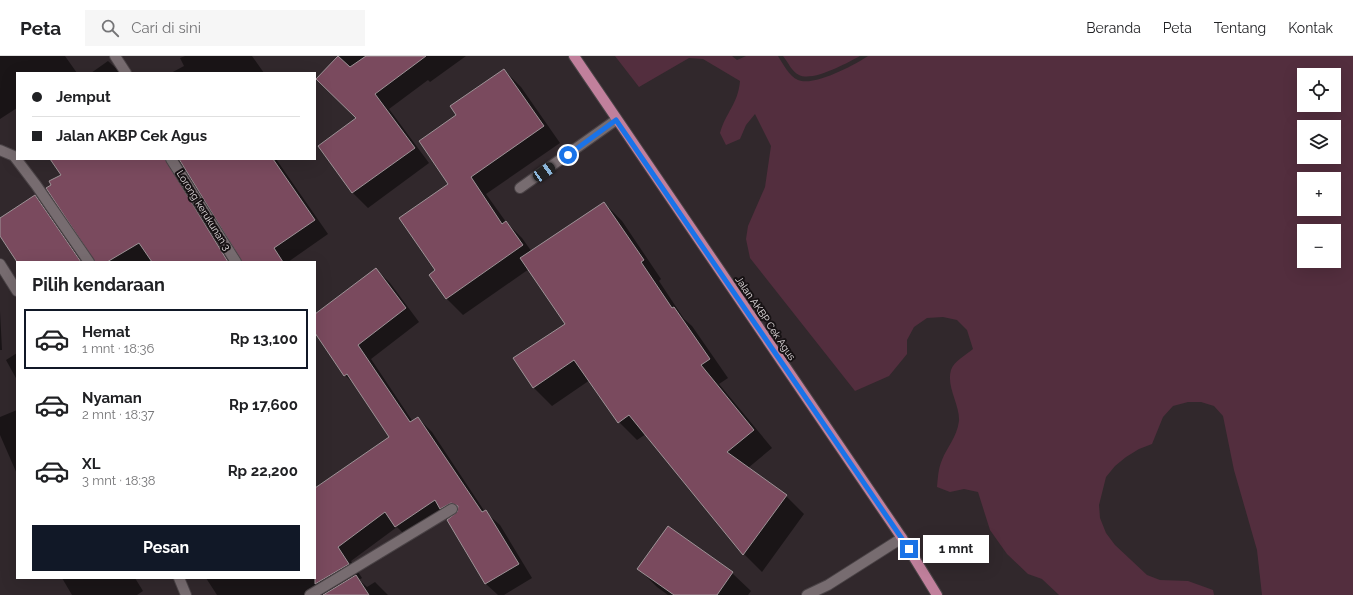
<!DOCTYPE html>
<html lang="id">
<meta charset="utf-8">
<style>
body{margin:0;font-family:Raleway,sans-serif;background:#f6f6f6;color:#202124;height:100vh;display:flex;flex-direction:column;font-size:15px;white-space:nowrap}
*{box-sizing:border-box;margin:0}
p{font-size:13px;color:#757577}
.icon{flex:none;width:22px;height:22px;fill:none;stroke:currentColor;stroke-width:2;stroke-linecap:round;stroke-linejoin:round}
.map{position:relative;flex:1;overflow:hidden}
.details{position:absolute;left:16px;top:205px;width:300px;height:318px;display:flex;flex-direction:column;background:#fff;border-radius:0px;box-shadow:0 4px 16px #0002}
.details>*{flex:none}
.top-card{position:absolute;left:16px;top:16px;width:300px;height:88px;border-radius:0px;box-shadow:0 4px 16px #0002;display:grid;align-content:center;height:88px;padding:0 16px;background:#fff}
.buttons{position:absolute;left:1297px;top:12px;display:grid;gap:8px}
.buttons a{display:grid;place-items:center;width:44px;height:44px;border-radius:0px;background:#fff;box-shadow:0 4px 16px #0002;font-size:20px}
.end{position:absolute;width:18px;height:18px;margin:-9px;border:5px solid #1a73e8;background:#fff;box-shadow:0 0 0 2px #fff}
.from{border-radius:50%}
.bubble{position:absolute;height:28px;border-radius:0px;background:#fff;box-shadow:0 4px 16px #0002;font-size:13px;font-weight:700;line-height:28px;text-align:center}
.car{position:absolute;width:12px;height:24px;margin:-12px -6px;border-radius:5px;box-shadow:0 0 3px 1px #0007;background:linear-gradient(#222 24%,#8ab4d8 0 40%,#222 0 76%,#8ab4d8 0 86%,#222 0)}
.top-card b{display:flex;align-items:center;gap:14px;height:38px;font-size:15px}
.top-card b+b{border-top:1px solid #e0e0e0}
.top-card i{width:10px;height:10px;background:#202124}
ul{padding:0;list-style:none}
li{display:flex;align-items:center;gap:12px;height:60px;margin:0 8px 6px;padding:0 8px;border:2px solid transparent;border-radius:0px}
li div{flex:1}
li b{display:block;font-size:15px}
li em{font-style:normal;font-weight:700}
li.on{border-color:#111827}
li>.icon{width:36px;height:36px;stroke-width:1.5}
h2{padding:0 16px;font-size:18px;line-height:48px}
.primary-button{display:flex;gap:8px;margin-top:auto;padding:8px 16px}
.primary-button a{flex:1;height:46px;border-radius:0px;background:#111827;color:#fff;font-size:16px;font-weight:700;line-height:46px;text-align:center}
header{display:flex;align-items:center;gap:24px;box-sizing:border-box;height:56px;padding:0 20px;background:#fff;border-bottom:1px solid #e0e0e0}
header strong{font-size:19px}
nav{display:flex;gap:22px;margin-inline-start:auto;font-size:14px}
.search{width:280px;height:36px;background:#f6f6f6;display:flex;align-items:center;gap:10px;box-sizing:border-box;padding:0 14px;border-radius:0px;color:#757577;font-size:15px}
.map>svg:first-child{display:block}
</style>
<header>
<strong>Peta</strong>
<div class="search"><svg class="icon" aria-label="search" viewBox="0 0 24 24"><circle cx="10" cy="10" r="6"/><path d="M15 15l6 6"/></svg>Cari di sini</div>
<nav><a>Beranda</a><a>Peta</a><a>Tentang</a><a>Kontak</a></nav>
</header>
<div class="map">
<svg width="1353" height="539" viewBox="0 0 1353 539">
<rect width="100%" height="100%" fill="#31282c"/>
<path fill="#532e3e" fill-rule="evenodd" d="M615 0H732L737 4 746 0H778C783 8 789 20 798 24 813 31 855 9 868 0H1353V539H1262L1257 494 1234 414 1223 360 1214 350 1201 346H1188L1173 350 1163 361 1152 388 1139 393 1126 401 1115 410 1106 421 1099 449 1100 462 1106 477 1115 489 1147 519 1160 524 1188 525 1213 534 1214 539H1059L1042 523 1028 518 1007 498 990 474 978 436 964 433 950 436 937 431C938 422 938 413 942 404 947 391 957 381 959 365 960 349 946 331 951 314 954 305 966 299 973 293L967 274 957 264 943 261 927 262 914 271 907 284V298L889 320 855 335 750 202 746 183 748 170 765 131 771 90 755 58 746 69 740 83 726 89 720 77C726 56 738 48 740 25L703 3 689 2 639 31ZM1304 19H1334V49H1304ZM1304 71H1334V101H1304ZM1304 123H1334V153H1304ZM1304 175H1334V205H1304Z
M783 0H860C847 7 813 26 799 19 792 16 788 6 783 0Z"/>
<path fill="#0007" d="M0 0H65L77 17H17V52L0 63Z
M185 0H252L264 17H171L184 10 180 2Z
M339 0H466L430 26 428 24 389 53 429 107 368 152 353 137 319 90 357 63 317 23Z
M108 5 121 17H91Z
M504 14 521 31 560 87 486 138 506 166 522 182 532 196 604 147 622 165 661 223 659 225 684 263 692 270 728 322 719 328 772 392 748 412 786 440 804 458 762 516 744 498 646 378 637 384 619 366 590 324 552 350 534 332 514 303 566 268 529 213 463 259 447 243 430 219 436 215 450 129 458 60Z
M52 103H276L328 178 288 206H271L185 111H182L224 192 216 197 222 206H97L52 129 62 119Z
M35 140 49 154 84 206H18L0 179V163Z
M376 213 390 227 419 266 371 303 413 366 418 362 432 376 485 456 500 469 532 522 504 539H498L486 528 448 464 451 462 448 458 410 484 397 471 351 505 362 522 359 524 367 531 375 526 388 539H217L206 522H315V433L390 381 356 330 345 319 315 275V259Z
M0 255 2 294H0Z
M17 297V324L6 304Z
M17 354V418L0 379V361Z
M668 471 732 517 751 535 748 539H668L657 531 638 512Z
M62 522H135L143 535 137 539H72Z"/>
<path fill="#7a4a5e" stroke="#9e9397" d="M338 0 350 11 366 0H426L375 38 415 92 352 137 318 90 356 62 316 23Z
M504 13 544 70 471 121 502 168 506 165 523 189 446 243 429 219 435 214 399 162 448 128 419 85 456 59 450 50Z
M50 103H165L228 206H152L139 187 107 206H95L46 132 51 129 49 125 61 119Z
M179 103H273L315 164 274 192 283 206H242Z
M35 139 81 206H17L0 180V162Z
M604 146 644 204 641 206 672 252 674 251 710 303 701 309 754 374 727 396 787 439 743 499 629 359 618 367 574 304 533 332 513 302 565 268 520 202Z
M376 212 406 252 358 289 410 366 418 361 482 456 486 454 519 508 485 528 447 464 457 456 458 450 451 447 440 453 435 444 395 471 385 456 338 491 349 508 315 528V432L389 381 347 318 344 320 315 277V258Z
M668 470 733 516 717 539H674L637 513Z
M356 519 369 539H323Z"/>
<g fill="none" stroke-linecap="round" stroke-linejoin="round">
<defs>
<path id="minor" d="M115 0 126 17
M0 94 14 100 36 129 89 206
M171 103 236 206
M520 132 616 64
M0 208 17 235
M179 522 186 539
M310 539 452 453
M807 539 828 529 902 482"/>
<path id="major" d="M574 0 902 482 937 539"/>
</defs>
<use href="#minor" stroke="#4a4346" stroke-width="12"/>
<use href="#major" stroke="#4a4346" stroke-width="12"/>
<use href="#minor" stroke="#776c70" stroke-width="10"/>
<use href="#major" stroke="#c1809c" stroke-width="10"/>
</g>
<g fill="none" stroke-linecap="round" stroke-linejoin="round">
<path stroke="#1a73e8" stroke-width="5" d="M568 99 616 64 909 493"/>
</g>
<g text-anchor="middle" stroke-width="4" stroke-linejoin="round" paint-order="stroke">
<g font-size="10" fill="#e7e1e3" stroke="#171214">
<text transform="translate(204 154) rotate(58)" y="4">Lorong kerukunan 3</text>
<text transform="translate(766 262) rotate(56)" y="4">Jalan AKBP Cek Agus</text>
</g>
</g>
</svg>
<div class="buttons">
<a><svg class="icon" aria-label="locate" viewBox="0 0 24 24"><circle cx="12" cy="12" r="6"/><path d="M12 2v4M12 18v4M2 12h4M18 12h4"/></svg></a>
<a><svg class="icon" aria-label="layers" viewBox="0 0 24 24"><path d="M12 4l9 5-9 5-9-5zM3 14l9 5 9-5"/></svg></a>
<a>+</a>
<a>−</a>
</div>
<i class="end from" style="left:568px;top:99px"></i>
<i class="end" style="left:909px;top:493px"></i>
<div class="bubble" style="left:923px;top:479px;width:66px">1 mnt</div>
<i class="car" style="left:544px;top:116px;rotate:55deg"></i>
<div class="top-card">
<b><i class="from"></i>Jemput</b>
<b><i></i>Jalan AKBP Cek Agus</b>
</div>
<section class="details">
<h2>Pilih kendaraan</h2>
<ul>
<li class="on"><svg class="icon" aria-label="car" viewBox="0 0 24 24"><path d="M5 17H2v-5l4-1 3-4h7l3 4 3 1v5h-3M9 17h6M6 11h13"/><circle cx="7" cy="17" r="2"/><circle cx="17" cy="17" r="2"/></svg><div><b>Hemat</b><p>1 mnt · 18:36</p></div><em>Rp 13,100</em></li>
<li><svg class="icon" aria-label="car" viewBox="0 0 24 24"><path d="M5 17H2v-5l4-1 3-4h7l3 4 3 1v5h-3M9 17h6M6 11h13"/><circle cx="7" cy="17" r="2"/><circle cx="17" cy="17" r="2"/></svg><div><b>Nyaman</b><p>2 mnt · 18:37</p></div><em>Rp 17,600</em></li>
<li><svg class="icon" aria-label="car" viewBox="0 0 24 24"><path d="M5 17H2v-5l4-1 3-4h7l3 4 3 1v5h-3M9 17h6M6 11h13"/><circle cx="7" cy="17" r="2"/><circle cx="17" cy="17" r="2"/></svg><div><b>XL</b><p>3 mnt · 18:38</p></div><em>Rp 22,200</em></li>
</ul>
<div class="primary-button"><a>Pesan</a></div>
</section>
</div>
